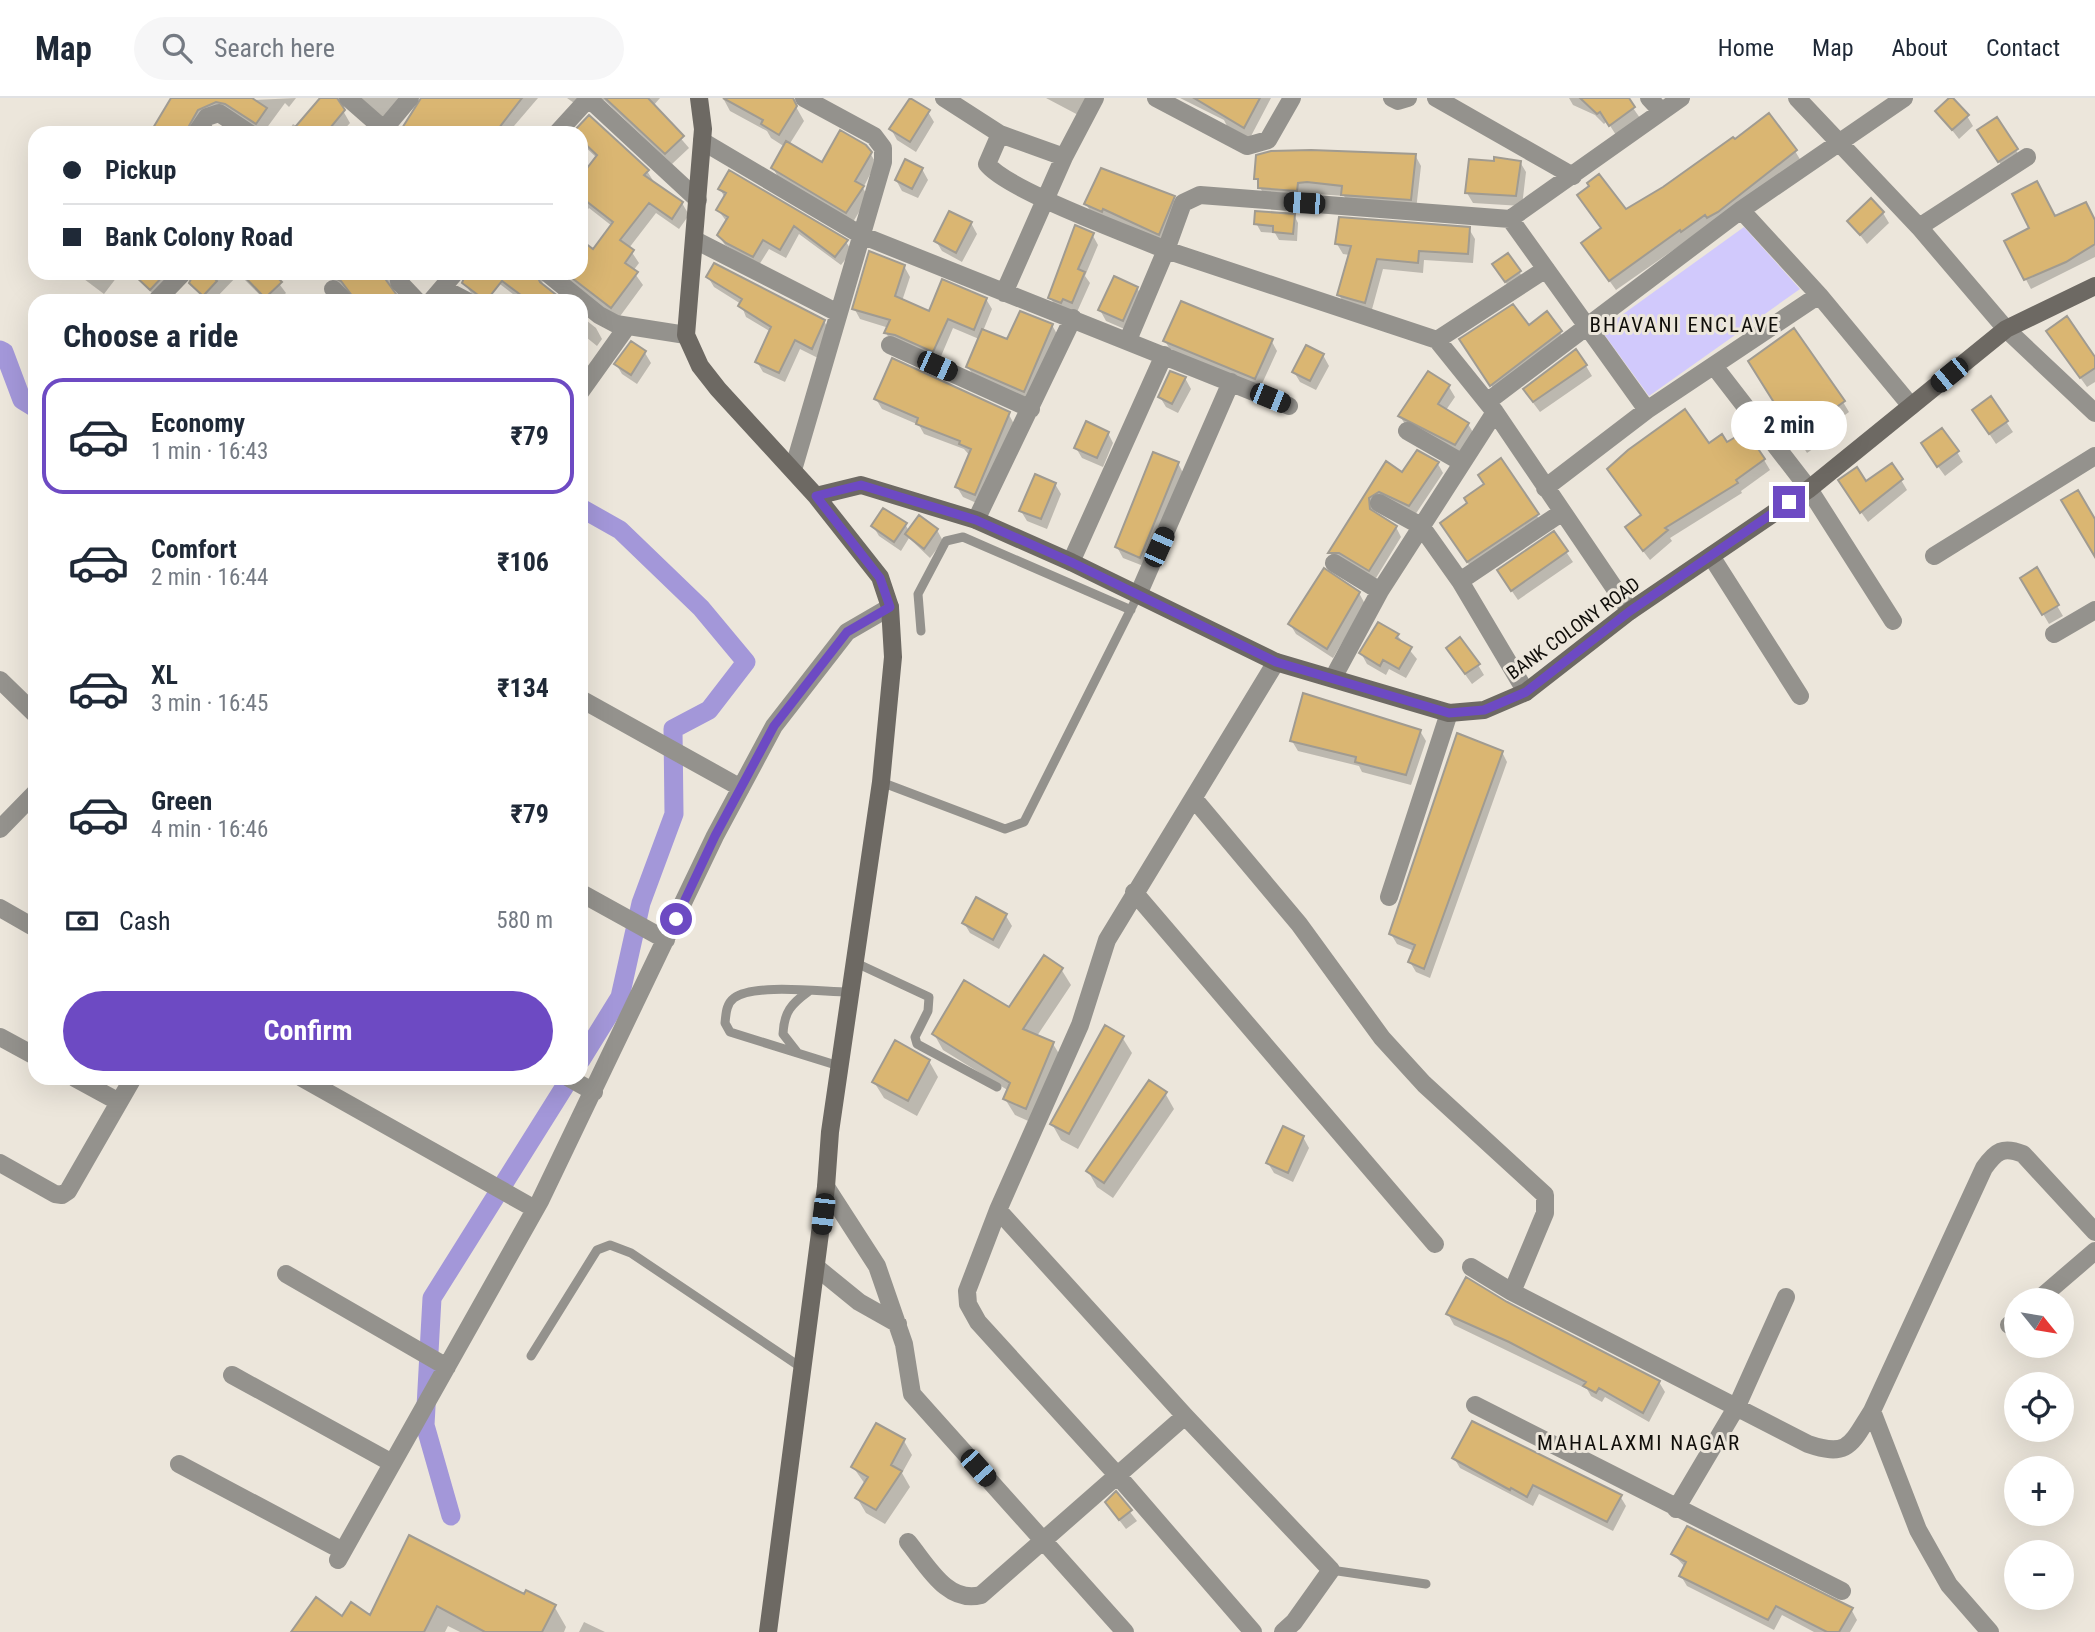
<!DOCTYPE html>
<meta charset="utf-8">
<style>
body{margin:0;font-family:"Roboto Condensed",sans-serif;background:#f6f6f7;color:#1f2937;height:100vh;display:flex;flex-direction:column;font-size:26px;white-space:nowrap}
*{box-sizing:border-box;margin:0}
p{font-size:23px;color:#747a83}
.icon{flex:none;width:38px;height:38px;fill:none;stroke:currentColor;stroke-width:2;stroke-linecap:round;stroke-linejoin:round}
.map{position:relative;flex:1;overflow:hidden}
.side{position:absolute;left:28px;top:196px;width:560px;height:791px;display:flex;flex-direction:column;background:#fff;border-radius:21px;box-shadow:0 7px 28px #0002}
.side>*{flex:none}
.hud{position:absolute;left:28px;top:28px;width:560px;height:154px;border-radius:21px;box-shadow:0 7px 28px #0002;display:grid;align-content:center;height:154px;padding:0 35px;background:#fff}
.needle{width:46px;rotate:120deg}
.tools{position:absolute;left:2004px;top:1190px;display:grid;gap:14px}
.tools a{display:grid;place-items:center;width:70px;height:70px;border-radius:50%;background:#fff;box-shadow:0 7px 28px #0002;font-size:35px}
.end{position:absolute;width:32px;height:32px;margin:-16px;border:9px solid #6d4ac3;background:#fff;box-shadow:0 0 0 4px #fff}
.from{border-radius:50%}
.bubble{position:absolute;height:49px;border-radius:24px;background:#fff;box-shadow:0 7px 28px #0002;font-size:23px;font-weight:700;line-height:49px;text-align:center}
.car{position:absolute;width:21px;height:42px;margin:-21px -10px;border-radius:9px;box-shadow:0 0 5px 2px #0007;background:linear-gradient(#222 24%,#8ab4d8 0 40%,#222 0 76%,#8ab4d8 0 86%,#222 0)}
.hud b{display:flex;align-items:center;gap:24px;height:66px;font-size:26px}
.hud b+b{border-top:2px solid #e0e1e3}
.hud i{width:18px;height:18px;background:#1f2937}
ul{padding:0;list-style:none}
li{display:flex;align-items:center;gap:21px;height:116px;margin:0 14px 10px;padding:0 21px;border:4px solid transparent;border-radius:21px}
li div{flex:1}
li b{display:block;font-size:26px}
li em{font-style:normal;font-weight:700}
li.current{border-color:#6d4ac3}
li>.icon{width:63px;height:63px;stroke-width:1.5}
h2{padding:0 35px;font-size:32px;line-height:84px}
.pay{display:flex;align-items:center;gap:18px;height:77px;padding:0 35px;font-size:26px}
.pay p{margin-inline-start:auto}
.cta{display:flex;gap:14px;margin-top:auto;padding:14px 35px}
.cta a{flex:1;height:80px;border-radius:42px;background:#6d4ac3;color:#fff;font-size:28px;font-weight:700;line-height:80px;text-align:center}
header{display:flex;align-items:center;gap:42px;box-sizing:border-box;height:98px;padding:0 35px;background:#fff;border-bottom:2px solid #e0e1e3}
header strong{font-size:33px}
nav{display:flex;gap:38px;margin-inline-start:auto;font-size:24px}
.search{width:490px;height:63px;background:#f6f6f7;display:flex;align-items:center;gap:18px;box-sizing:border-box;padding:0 24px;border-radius:38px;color:#747a83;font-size:26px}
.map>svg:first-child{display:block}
</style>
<header>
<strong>Map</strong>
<div class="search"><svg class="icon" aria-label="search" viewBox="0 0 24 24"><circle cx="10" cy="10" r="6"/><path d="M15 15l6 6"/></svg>Search here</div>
<nav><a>Home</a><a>Map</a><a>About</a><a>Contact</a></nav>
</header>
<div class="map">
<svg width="2095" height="1534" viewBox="0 0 2095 1534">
<rect width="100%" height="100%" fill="#ece6db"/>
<path fill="#d1c9fc" d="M1744 129 1800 191 1649 298 1601 232Z"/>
<path fill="#0003" d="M174 0 252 2 296 0 289 9 285 5 263 35 229 15 198 35H157Z
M323 0H351L342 11 350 25 341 35H287L293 26 298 29Z
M353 0H417L390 25Z
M420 0H538L508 35H403L401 31 423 3Z
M567 0H660L653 8 689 50 672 66 604 2 591 0 581 10Z
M723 0H791L804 23 789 47 823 66 870 55 876 65 863 90 868 99 853 124 779 81 773 70 785 49 771 40 767 33 730 13Z
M1046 0H1093L1082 19Z
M1180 0H1271L1250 40 1227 28 1224 22Z
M1569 0H1626L1640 20 1616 37 1607 23 1604 26 1595 17 1573 7Z
M1937 13 1967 18 1973 28 1959 41Z
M928 14 934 24 916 54 897 42 891 31Z
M589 19 647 73 654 84 682 105 689 117 679 131 656 115 629 150 639 165 633 173 643 187 618 221 551 175H581V145L593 154 612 128 589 110 581 120V81L597 60 582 46 581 35H575Z
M1997 22 2022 62 2005 73 1985 43Z
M218 30 225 35H213Z
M1795 53 1801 63 1616 192 1583 146 1602 132 1579 98 1625 113Z
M1415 57 1421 68 1416 112 1349 106 1344 98 1303 95 1302 103 1265 100 1256 80Z
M1520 64 1526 74 1522 108 1473 105 1467 95Z
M922 71 928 82 918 100 902 93 896 82Z
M720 91 846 144 852 153 841 167 799 136 786 160 769 151 759 167 725 147 719 138 727 124 718 112 725 100Z
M1173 100 1179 110 1165 146 1092 116 1086 106Z
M1883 115 1889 125 1867 146 1849 123Z
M1294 117 1298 125 1297 143 1279 142 1275 135 1261 134 1256 125Z
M971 125 977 136 962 164 942 153 936 143Z
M2095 125V159L2031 191 2006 144Z
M1469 131 1475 141 1473 165 1424 162 1423 175 1383 171 1371 215 1345 207 1339 197 1350 157 1343 156 1337 146Z
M1092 136 1098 147 1085 178 1090 185 1077 214 1056 210 1050 199Z
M1508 157 1526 184 1512 193 1500 177Z
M904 168 910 179 902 203 930 215 986 201 992 211 983 233 1008 243 1052 227 1058 238 1030 303 974 279 968 269 979 241 953 230 939 263 892 245 886 235 889 230 860 221 854 210Z
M76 175H114L117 179 104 196Z
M144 175H162L170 187 157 201 139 180Z
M195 175H271L286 195 278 203H266L239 176 213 203H206L191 185Z
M337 175H405L395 180 392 193 400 203H357L349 194 338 191 332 180Z
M459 175H550L543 180 542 188 561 203H522L488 177 480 186 496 203H477L464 185 468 177Z
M708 179 824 223 830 234 818 260 800 251 785 284 763 274 757 264 771 234 746 219 741 206 714 189Z
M1137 190 1143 200 1129 233 1106 223 1100 212Z
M581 218 596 230 602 241 597 248 581 235Z
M1560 234 1566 244 1497 296 1467 251Z
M1271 242 1277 253 1260 290 1171 253 1165 243Z
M2054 243 2095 262V284L2087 289Z
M645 255 651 265 637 286 622 276 616 266Z
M1323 257 1329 268 1316 292 1300 284 1294 274Z
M1750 263 1843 304 1849 314 1826 331 1830 339 1807 355Z
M1586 268 1592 278 1540 314 1531 302Z
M1185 280 1191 291 1178 315 1166 309 1160 299Z
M1449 289 1455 299 1446 312 1468 326 1474 336 1461 357 1406 328 1400 318Z
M876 301 1008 315 1014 326 981 407 963 399 957 389 970 358 964 351 924 336 919 327 882 311Z
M1991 301 2013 334 1996 346 1980 322Z
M1108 335 1113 345 1103 369 1082 360 1076 350Z
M1727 346 1764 362 1770 372 1741 393 1742 395 1670 440 1672 443 1650 462 1633 440 1643 419 1708 347Z
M1957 354 1963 364 1945 378 1929 356Z
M1500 362 1543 427 1474 474 1448 435Z
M1178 365 1183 375 1146 469 1123 460 1117 449Z
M1386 365 1402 376 1438 366 1443 375 1415 417 1373 410 1374 416 1396 429 1401 439 1376 480 1335 465 1330 455Z
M1901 382 1907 392 1868 424 1846 393 1866 386Z
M1055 386 1061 396 1047 431 1027 423 1021 413Z
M905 426 909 433 937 432 943 443 930 460 909 440 901 453 879 438 873 428Z
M1554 436 1573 464 1518 502 1505 483Z
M2036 472 2063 518 2049 526 2022 480Z
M1359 495 1365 506 1333 560 1296 536 1290 526Z
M1397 537 1417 561 1406 580 1389 571 1386 577 1367 566 1361 555Z
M1454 561 1478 567 1484 577 1472 586Z
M1420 633 1426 643 1411 687 1362 674 1359 668 1298 653 1292 643Z
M1502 654 1507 664 1430 880 1416 874 1410 864 1414 853 1397 846 1391 836Z
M977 802 1006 818 1012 828 999 851 970 835 964 825Z
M1061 871 1071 887 1037 938 1053 946 1063 962 1035 1026 1015 1017 1005 1001 1009 993 943 952 934 936 1010 912Z
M1122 939 1132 955 1078 1051 1061 1042 1052 1026Z
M929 963 938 979 917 1018 884 1000 874 984Z
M1165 995 1174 1011 1113 1100 1097 1089 1088 1073Z
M1303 1039 1309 1050 1293 1084 1274 1075 1268 1065Z
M1506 1206 1659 1284 1665 1294 1649 1324 1605 1299 1602 1304 1591 1298 1587 1291 1454 1227 1448 1216Z
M904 1343 912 1357 902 1375 910 1389 885 1426 866 1415 857 1400 865 1386 853 1369Z
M1454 1360 1620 1398 1626 1408 1613 1433 1539 1396 1533 1408 1460 1370Z
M1116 1396 1137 1423 1126 1431 1113 1414Z
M410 1439 524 1498 554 1508 566 1529 564 1534H460L448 1528 445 1534H293L343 1520 371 1519Z
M1673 1456 1851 1511 1857 1522 1850 1534H1814L1782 1517 1774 1532 1687 1488 1681 1478 1685 1469Z
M584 1524 605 1534H579Z"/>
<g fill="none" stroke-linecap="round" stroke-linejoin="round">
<path stroke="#a397d9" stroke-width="19" d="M0 252 4 254 22 302 35 310
M581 410 620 432 701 510 746 564 709 612 673 631 674 716 641 805 620 899 581 962
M451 1418 425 1327 432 1200 570 980"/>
</g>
<path fill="#dab672" stroke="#a09b91" stroke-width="2" d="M171 0H252L267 10 256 26 225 6 216 4 198 12 185 35H150Z
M320 0H337L345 12 326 35H290Z
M421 0H522L495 35H399Z
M605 0H648L684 38 665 56Z
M723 0H793L797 8 779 37 761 26 763 22Z
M910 0 930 12 910 44 889 31Z
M1194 0H1260L1244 30Z
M1580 0H1629L1635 9 1609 28 1600 14 1597 16Z
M1949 0H1953L1969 17 1952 32 1935 13Z
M1769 15 1797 52 1718 114 1707 120 1705 117 1681 134 1680 132 1609 183 1581 145 1601 130 1577 97 1589 88 1587 85 1599 76 1626 111 1663 89 1733 39 1735 41Z
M589 17 649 72 644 77 683 104 672 121 649 105 620 142 634 152 625 165 638 174 611 210 572 180 575 175H581V142L593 151 613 124 581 99V78L597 57 581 42V35L573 34Z
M1997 19 2018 51 1998 64 1977 32Z
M840 32 866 47 872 54 855 83 864 88 846 115 771 70 786 43 822 64Z
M1311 52 1416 56 1411 102 1341 97 1342 88 1307 84 1298 85 1297 93 1258 90V81H1254L1256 57 1271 53Z
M1494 59 1521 63 1516 98 1465 95 1469 61 1494 63Z
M905 61 923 70 912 91 895 82Z
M1101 70 1175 98 1159 137 1103 111 1102 114 1084 106Z
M729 72 848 142 835 159 794 128 780 152 763 142 753 159 726 145 717 137 728 119 716 112 726 95 718 91Z
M2037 83 2055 118 2086 104 2095 122V146L2066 164 2024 182 2004 143 2029 130 2012 96Z
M1871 100 1884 114 1860 137 1847 123Z
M949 113 972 124 956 155 934 143Z
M1255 113 1295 116 1293 136 1273 134V128L1254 126Z
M1339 119 1470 129 1468 156 1419 153 1418 165 1377 161 1365 205 1354 202 1337 197 1351 148 1335 146Z
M1075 127 1094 135 1078 171 1085 174 1072 205 1063 201 1061 205 1048 200Z
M869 153 905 167 895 198 929 213 942 181 987 200 974 232 948 221 933 254 895 237 884 235 890 222 852 211Z
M1508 155 1521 173 1505 184 1492 166Z
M714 165 825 222 812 251 795 242 779 275 755 264 771 229 738 208 742 201 706 179Z
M132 175H166L150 192Z
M194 175H209L217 183 203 198 189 185Z
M241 175H273L282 184 265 200Z
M325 175H381L401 203H356L341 183Z
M466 175H536L540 184 564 203H529L502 183 486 203 462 185Z
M1114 178 1138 189 1123 223 1098 212Z
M1181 203 1273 241 1255 281 1163 243Z
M1513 206 1529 227 1547 213 1562 233 1490 288 1459 241Z
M1020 213 1053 226 1024 294 966 269 982 231 1007 241Z
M2067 218 2095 259V270L2080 280 2046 233Z
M1794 230 1845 303 1821 320 1826 327 1800 346 1748 263Z
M631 243 646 253 631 277 614 266Z
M1306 247 1324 256 1310 283 1292 274Z
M1576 251 1587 267 1533 304 1523 291Z
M892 260 1010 314 975 397 955 389 971 351 959 346 960 343 916 326 918 320 874 301Z
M1170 273 1186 279 1172 306 1158 299Z
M1428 273 1450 287 1438 306 1469 325 1455 347 1398 318Z
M1991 298 2008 323 1989 336 1972 312Z
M1685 311 1709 345 1722 336 1727 344 1746 333 1765 361 1736 382 1738 385 1665 430 1668 432 1643 453 1625 429 1641 417 1607 371 1628 352Z
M1086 323 1109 334 1097 360 1074 350Z
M1942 330 1959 353 1937 369 1921 345Z
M1417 352 1439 364 1409 408 1379 394 1369 400 1370 411 1397 428 1369 473 1339 455H1328L1386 363 1402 374Z
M1153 354 1179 364 1140 460 1115 449Z
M1501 360 1539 416 1467 464 1440 425 1467 405 1464 400 1484 386 1478 377Z
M1892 365 1903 381 1860 415 1838 382 1857 369 1866 383Z
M1035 376 1056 385 1041 421 1019 413Z
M2078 392 2095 421V459L2061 402Z
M883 410 907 425 894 444 871 428Z
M919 417 938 431 924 451 905 436Z
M1554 433 1568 453 1511 493 1497 472Z
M2037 469 2059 507 2042 517 2020 480Z
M1324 470 1360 494 1327 551 1288 526Z
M1378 524 1399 536 1396 540 1412 549 1399 571 1383 562 1380 568 1359 555Z
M1460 539 1480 566 1465 576 1446 550Z
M1303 595 1421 632 1406 677 1355 664 1356 659 1290 643Z
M1457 635 1503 653 1424 871 1408 864 1415 847 1389 836Z
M976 799 1007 816 993 842 962 825Z
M1044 857 1063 870 1023 931 1054 944 1026 1011 1003 1001 1010 985 932 936 964 882 1009 909Z
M1105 927 1124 938 1069 1036 1050 1026Z
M895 942 930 962 908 1003 872 984Z
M1149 982 1167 994 1104 1085 1086 1073Z
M1283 1028 1304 1038 1288 1075 1266 1065Z
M1466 1179 1507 1204 1660 1283 1643 1315 1599 1290 1596 1295 1583 1288 1586 1284 1509 1244 1446 1216Z
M1472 1323 1622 1397 1607 1424 1533 1387 1527 1399 1511 1390 1510 1392 1452 1360Z
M876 1325 905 1341 891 1367 902 1373 876 1412 855 1400 868 1379 851 1369Z
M1116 1393 1132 1412 1119 1422 1105 1404Z
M1687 1428 1853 1510 1839 1534H1827L1776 1508 1768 1522 1679 1478 1686 1464 1671 1456Z
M409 1437 524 1496 526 1492 556 1507 542 1534H485L437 1508 424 1534H291L316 1499 342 1518 351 1504 370 1517Z"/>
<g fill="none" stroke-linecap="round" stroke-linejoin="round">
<path stroke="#94928d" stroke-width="9" d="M921 533 918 496 946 443 963 439 1131 512
M881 684 1005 731 1024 724 1138 497
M854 864 929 899 928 913 915 939 917 946 997 989
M797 954 783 936C784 914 791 906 809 893
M839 968 730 934 725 925C726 916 726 906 734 900 754 885 824 894 849 894
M531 1258 597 1152 610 1147 631 1155 802 1270
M1331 1472 1426 1486"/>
<path stroke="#94928d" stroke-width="18" d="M348 0 388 35
M588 0 698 102
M944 0 1000 36 1064 59 1095 0
M1156 0 1247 48 1268 42 1292 0
M1392 0 1398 3 1408 0
M1436 0 1573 78
M1649 0 1661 13
M1797 0 1919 129 2006 231 2095 315
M384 31 410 0
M196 35 207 19 219 15 249 35
M557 35 589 0
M1000 36 987 66C1007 92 1129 136 1166 152L1128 242
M702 43 861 137 1289 308
M1741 112 1819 197 1911 308
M1510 121 1647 312
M1919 129 2027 59
M695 142 838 215
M399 175V184L417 203
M547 175 599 217 616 226 686 237
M442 190 467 203
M333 191 345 203
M1004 195 1064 59
M156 203 183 175
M431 203 455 175
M1437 242 1546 171
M890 247 1031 311
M1714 268 1809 391 1893 523
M581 293 626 230
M1487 304 1741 112 1904 0
M1407 333 1461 364
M793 372 883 64V50L874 38 804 0
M1545 390 1647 312 1819 197
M1379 405 1421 428 1460 483 1526 594
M976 422 1073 220
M1711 458 1800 598
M1934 458 2095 358
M1071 464 1164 257
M1334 465 1380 493
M1460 483 1561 415
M1138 497 1231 284
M1630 513 1495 314 1437 242 1166 152 1183 105 1200 97 1510 121 1681 0
M2054 536 2095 512
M1333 580 1380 493 1495 314
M0 582 35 616
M581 601 741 690
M1195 702 1299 826 1382 940 1424 986 1545 1097V1115L1512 1194 1808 1346C1849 1360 1851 1346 1872 1313L1984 1070C1996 1053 2003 1048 2023 1056L2095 1134
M0 731 35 695
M1134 794 1435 1146
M581 795 666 842
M1389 799 1449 615
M0 810 35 830
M0 939 35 958
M75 980 119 1004
M302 980 535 1111
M569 980 594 994
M0 1065 55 1096 62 1097 68 1093 133 980
M826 1089 877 1168 904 1246 912 1296 1125 1534
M998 1112 1185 1318 1331 1472 1294 1524 1283 1534
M816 1169 859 1204 898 1226
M1471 1169 1512 1194
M286 1176 447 1269
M2038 1202 2095 1153
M2009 1227 2016 1221
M232 1277 392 1365
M1475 1307 1842 1493
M1872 1313 1918 1432 1949 1487 1990 1534
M179 1366 343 1453
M1676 1411 1737 1308 1786 1199
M908 1444C927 1467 947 1506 981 1497L1185 1318
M338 1462 540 1103 715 738 774 628 847 534 890 509
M1253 1534 1118 1378 978 1224 968 1206 967 1193 998 1112 1080 927 1107 842 1276 564"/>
<path stroke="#6d6963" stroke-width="18" d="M699 0 703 31 686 237 700 268 718 291 816 398 880 479 890 509 893 559 881 684 830 1034 826 1089 768 1534
M816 398 861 387 976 422 1071 464 1276 564 1449 615 1484 612 1526 594 1630 513 1809 391 2006 231 2095 188"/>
</g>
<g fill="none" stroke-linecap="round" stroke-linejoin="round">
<path stroke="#6d4ac3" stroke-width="9" d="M676 821 715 738 774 628 847 534 890 509 880 480 816 398 861 387 976 422 1071 464 1276 564 1449 615 1484 612 1526 594 1630 513 1789 404"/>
</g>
<g text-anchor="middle" stroke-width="6" stroke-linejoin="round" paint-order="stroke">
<g font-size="19" fill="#100e0a" stroke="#ece6db">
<text transform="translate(1573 530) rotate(-36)" y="7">BANK COLONY ROAD</text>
</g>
<g font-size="21" letter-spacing="2" fill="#100e0a" stroke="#ece6db">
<text x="1685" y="234">BHAVANI ENCLAVE</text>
<text x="1639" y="1352">MAHALAXMI NAGAR</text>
</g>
</g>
</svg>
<div class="tools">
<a><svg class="needle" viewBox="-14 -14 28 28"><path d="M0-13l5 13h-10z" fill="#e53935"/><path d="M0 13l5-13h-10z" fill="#747a83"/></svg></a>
<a><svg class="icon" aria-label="locate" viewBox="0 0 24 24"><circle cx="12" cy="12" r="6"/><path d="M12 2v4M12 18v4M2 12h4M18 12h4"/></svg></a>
<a>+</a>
<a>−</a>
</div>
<i class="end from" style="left:676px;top:821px"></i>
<i class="end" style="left:1789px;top:404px"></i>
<div class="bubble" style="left:1731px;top:303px;width:116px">2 min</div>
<i class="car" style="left:1304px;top:105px;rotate:274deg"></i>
<i class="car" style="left:937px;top:268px;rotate:114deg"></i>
<i class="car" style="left:1949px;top:277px;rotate:231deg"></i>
<i class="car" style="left:1270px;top:300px;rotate:112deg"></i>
<i class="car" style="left:1159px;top:449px;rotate:24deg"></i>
<i class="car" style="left:823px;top:1116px;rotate:187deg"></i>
<i class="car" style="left:978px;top:1370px;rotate:138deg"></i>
<div class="hud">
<b><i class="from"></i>Pickup</b>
<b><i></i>Bank Colony Road</b>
</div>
<section class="side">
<h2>Choose a ride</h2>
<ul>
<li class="current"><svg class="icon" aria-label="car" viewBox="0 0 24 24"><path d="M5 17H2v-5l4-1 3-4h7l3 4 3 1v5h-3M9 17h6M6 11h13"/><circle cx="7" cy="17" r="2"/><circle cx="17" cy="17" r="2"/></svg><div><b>Economy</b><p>1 min · 16:43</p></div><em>₹79</em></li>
<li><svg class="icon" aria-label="car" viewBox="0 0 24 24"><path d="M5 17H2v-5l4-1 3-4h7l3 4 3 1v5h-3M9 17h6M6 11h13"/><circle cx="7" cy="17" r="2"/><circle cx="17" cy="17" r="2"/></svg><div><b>Comfort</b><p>2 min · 16:44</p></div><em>₹106</em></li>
<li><svg class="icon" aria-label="car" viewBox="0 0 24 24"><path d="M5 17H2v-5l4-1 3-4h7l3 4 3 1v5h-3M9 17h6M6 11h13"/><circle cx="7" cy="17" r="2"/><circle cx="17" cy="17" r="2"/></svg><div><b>XL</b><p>3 min · 16:45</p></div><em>₹134</em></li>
<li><svg class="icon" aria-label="car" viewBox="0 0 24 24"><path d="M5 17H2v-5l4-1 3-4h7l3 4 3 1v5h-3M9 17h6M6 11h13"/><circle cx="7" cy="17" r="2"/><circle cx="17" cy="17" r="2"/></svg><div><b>Green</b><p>4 min · 16:46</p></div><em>₹79</em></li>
</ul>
<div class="pay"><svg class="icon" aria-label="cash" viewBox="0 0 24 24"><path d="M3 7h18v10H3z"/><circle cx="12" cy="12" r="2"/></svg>Cash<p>580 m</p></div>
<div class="cta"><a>Confirm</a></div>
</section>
</div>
